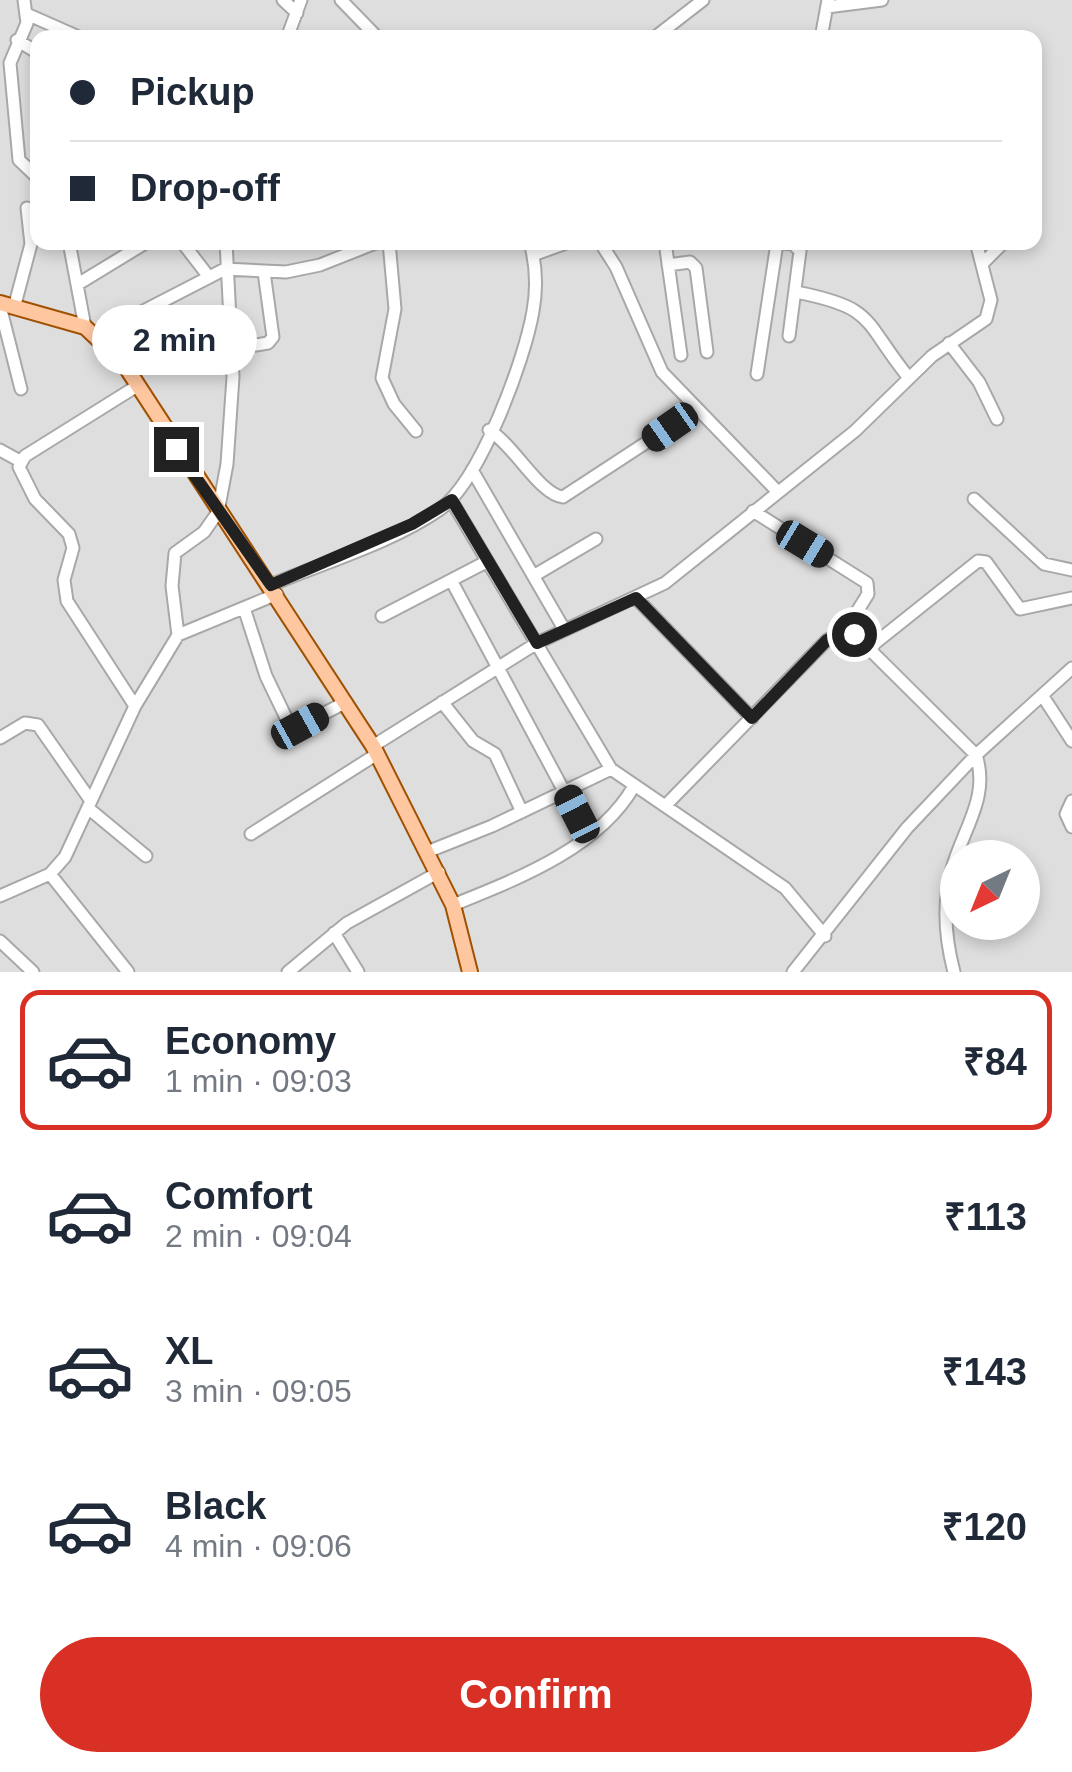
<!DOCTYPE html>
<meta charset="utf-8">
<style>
body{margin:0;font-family:Helvetica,sans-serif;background:#f2f2f3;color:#1f2937;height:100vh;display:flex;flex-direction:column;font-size:38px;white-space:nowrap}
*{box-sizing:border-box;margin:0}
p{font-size:32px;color:#747a83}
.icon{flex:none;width:55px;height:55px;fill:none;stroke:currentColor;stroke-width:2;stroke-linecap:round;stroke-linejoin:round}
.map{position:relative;height:972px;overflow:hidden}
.drawer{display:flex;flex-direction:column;background:#fff;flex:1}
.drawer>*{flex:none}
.top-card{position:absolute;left:30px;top:30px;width:1012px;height:220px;border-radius:20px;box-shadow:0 5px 15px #0003;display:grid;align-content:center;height:220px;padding:0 40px;background:#fff}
.needle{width:65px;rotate:223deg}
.controls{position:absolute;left:940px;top:840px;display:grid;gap:20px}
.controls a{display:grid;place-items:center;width:100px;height:100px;border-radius:50%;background:#fff;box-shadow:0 5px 15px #0003;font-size:50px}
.end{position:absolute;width:45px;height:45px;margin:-22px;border:12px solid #212121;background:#fff;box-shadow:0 0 0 5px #fff}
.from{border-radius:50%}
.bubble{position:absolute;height:70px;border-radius:35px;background:#fff;box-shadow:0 5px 15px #0003;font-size:32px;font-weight:800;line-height:70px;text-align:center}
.car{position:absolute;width:30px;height:60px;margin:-30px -15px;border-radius:12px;box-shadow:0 0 8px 2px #0007;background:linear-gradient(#222 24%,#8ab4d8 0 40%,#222 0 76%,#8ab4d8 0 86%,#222 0)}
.top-card b{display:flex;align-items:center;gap:35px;height:95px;font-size:38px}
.top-card b+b{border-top:2px solid #e0e1e3}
.top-card i{width:25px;height:25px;background:#1f2937}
ul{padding:18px 0 0;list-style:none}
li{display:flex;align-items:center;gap:30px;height:140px;margin:0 20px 15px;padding:0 20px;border:5px solid transparent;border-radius:20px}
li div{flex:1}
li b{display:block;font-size:38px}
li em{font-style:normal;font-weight:800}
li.current{border-color:#d93025}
li>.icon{width:90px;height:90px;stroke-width:1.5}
.action{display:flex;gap:20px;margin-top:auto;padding:20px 40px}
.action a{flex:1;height:115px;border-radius:60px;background:#d93025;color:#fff;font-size:40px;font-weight:800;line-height:115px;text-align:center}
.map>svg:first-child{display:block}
</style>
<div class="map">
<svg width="1072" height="972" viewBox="0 0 1072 972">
<rect width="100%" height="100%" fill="#f2ede7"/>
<path fill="#dfdede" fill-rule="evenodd" d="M0 0H1072V972H0ZM38 38H1035V242H38ZM958 858H1022V922H958Z"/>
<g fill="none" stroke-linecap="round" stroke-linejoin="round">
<defs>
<path id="minor" d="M24 0 27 23 10 63 19 160 38 178
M283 0 297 13
M341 0 378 38
M827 7 882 0
M29 15 81 38
M287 38 301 0
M654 38 703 0
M821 38 828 0
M17 40 38 53
M69 242 85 327
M182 242 209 277
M389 242 395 309 382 378 394 404 416 431
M600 242 616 267 662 372 776 490
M665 242 681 355
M771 242 793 244 800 251 789 336
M533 255 569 242
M982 264 1004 242
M668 265 690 262 696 268 707 352
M78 284 147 242
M796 292C877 308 862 320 909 378
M0 306 21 389
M14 308 31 244 27 208
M97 335 225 269 286 272 320 265 378 242
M949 343 979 382 997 419
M232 349 268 343 273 337 264 272
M757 374 777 243
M489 430C514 445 540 495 563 497L670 427
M0 450 20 461
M472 470 564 629
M974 499 1044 564 1072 570
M451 500 611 769 785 888 825 936
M753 511 867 583 868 594 845 631
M535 575 596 539
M451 580 588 836
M271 585C325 562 391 543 439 510 480 482 525 359 533 311 537 289 536 264 530 242
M636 598 752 718
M244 608 266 676 290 726H300L346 702
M382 616 486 562
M178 635 277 594
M869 648 978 561 986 562 1020 609 1072 598
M1042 695 1072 741
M442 702 473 741 495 754 522 812
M135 706 67 601 64 580 73 548 69 534 35 499 19 467 25 456 137 386
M0 738 25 723 38 725 91 801
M373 746 537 643 665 583 855 431 932 356 986 319 991 300 976 242
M1072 801 1066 814 1072 827
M665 806 827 640 845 631 854 634 976 755C990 797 963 829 952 869 942 904 945 938 954 972
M88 808 146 856
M251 834 377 754
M427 852 492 826 611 769
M50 874 128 972
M0 896 50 874 65 857 135 706 178 635 172 586 175 553 204 532 218 512 227 464 233 377 226 242
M453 905C517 879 599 848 634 786
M334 933 358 972
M0 941 33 972
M288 972 347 923 439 872
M793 972 907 828 976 755 1072 668"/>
<path id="major" d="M0 303 85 327 124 364 373 746 453 905 470 972"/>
</defs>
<use href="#minor" stroke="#a8a8a8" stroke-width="15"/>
<use href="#major" stroke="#9f5100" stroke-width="18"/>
<use href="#minor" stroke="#fff" stroke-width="11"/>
<use href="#major" stroke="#ffc7a0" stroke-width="14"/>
</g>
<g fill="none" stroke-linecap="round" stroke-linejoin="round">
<path stroke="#212121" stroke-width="12" d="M176 449 271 585 412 524 452 500 537 643 636 598 752 718 827 640 846 630 854 634"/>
</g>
</svg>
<div class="controls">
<a><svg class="needle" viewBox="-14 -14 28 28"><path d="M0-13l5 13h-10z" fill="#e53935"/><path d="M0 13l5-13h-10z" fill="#747a83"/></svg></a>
</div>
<i class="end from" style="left:854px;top:634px"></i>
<i class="end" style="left:176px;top:449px"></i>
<div class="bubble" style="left:92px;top:305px;width:165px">2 min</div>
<i class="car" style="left:670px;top:427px;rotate:235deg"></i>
<i class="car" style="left:805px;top:544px;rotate:121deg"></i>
<i class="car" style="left:300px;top:726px;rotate:61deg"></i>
<i class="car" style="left:577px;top:814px;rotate:333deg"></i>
<div class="top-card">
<b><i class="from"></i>Pickup</b>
<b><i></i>Drop-off</b>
</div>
</div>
<section class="drawer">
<ul>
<li class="current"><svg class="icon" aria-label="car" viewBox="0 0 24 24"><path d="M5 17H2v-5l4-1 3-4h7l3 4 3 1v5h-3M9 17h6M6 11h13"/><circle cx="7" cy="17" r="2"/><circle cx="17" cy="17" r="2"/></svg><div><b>Economy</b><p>1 min · 09:03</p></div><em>₹84</em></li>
<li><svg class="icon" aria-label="car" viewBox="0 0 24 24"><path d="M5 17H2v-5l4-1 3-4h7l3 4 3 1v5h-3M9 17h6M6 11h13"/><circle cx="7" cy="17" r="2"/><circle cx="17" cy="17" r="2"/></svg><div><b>Comfort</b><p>2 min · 09:04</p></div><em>₹113</em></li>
<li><svg class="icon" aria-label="car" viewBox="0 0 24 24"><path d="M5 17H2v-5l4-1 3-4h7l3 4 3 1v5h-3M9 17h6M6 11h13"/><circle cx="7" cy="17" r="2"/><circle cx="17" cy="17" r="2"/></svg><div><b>XL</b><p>3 min · 09:05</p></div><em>₹143</em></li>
<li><svg class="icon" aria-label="car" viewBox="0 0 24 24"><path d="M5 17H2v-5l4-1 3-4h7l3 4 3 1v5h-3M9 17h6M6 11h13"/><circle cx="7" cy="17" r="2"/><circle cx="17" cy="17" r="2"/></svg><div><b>Black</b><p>4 min · 09:06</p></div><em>₹120</em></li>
</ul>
<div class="action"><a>Confirm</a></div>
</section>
